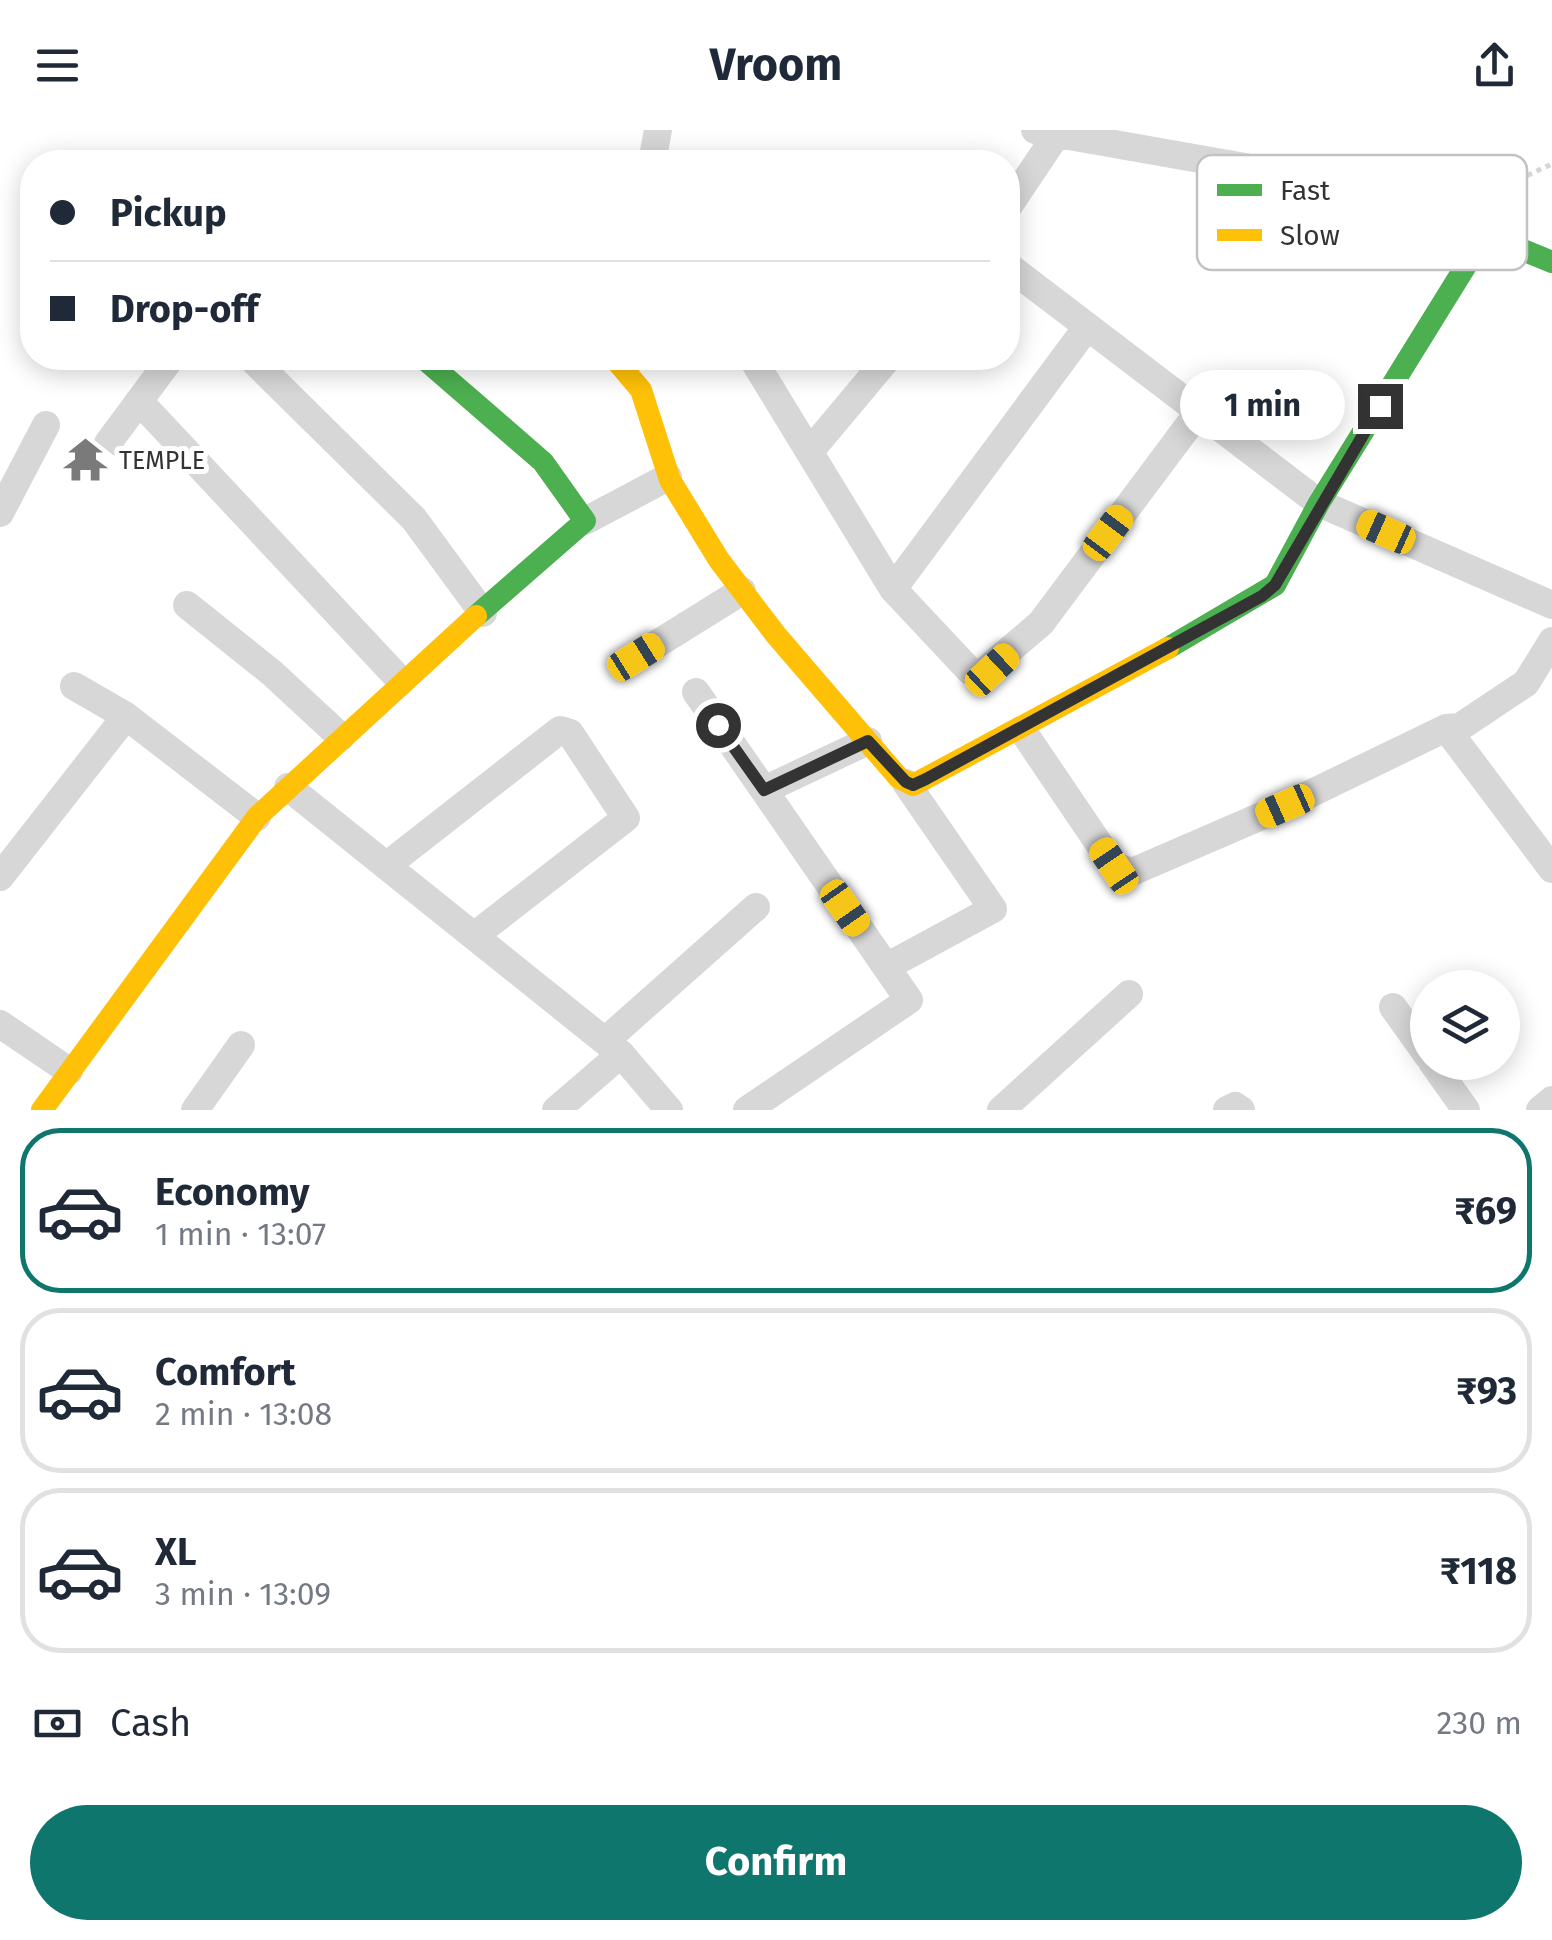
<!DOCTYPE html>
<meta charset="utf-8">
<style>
body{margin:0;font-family:"Fira Sans",sans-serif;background:#f2f2f3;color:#1f2937;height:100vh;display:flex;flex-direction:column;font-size:38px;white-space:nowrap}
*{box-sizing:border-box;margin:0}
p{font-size:32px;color:#747a83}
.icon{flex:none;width:55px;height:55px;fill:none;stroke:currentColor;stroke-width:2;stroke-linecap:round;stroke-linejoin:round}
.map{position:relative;height:980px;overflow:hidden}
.drawer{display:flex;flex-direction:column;background:#fff;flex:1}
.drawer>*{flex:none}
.top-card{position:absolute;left:20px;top:20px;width:1000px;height:220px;border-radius:40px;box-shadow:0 5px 25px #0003;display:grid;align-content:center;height:220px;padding:0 30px;background:#fff}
.tools{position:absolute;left:1410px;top:840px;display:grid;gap:20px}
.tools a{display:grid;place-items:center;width:110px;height:110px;border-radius:50%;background:#fff;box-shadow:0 5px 25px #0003;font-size:50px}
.end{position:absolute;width:45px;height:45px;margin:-22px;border:12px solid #333;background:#fff;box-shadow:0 0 0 5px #fff}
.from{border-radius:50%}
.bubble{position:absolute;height:70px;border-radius:35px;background:#fff;box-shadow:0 5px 25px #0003;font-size:32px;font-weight:700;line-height:70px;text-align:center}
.car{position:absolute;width:30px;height:60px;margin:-30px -15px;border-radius:12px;box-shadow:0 0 8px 2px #0007;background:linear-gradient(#f5c518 24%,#345 0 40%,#f5c518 0 76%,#345 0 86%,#f5c518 0)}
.top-card b{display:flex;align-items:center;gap:35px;height:95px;font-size:38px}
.top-card b+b{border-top:2px solid #e0e1e3}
.top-card i{width:25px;height:25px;background:#1f2937}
ul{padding:18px 0 0;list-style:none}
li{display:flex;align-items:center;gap:30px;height:165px;margin:0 20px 15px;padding:0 10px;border:5px solid #e0e1e3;border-radius:40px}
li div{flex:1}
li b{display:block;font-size:38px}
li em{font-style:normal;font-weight:700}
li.current{border-color:#0f766e}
li>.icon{width:90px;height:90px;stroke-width:1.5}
.pay{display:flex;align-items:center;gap:25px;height:110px;padding:0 30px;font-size:38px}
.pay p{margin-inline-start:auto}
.cta{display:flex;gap:20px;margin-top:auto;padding:20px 30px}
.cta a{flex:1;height:115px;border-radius:60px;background:#0f766e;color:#fff;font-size:40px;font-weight:700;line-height:115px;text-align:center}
header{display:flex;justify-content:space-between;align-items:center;height:130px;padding:0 30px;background:#fff;font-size:45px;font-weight:700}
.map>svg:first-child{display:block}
</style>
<header><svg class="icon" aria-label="menu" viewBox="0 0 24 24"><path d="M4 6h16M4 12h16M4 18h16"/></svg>Vroom<svg class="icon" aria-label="share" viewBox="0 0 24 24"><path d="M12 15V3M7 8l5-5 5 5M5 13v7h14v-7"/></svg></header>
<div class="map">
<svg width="1552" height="980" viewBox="0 0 1552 980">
<rect width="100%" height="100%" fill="#fff"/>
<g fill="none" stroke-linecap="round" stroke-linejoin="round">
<path stroke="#d6d6d6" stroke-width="5" stroke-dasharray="5 5" stroke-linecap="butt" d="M1464 75 1552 34"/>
<path stroke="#d7d7d7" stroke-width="28" d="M1035 0 1262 40 1443 85
M652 32 658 0
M1008 77 1057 4
M1008 136 1319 373 1552 475
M251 228 414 389 483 483
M752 228 893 459 970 541 980 545 1041 493 1198 283
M139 271 401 551
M108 313 171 228
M811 320 888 228
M0 383 46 295
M585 391 668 347
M893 459 1087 197
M187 475 272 543 341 607
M636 527 742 461
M74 556 126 586 257 687
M696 562 909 870 747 980
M1446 598 1552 739
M1022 600 1114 736 1132 742 1285 676 1446 598 1460 597 1526 553 1552 511
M288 657 621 924 556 980
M764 660 868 611
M386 736 560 600 570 603 626 688 474 806
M0 747 126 586
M886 837 993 779 906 653
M1393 877 1428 926
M0 894 69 941
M605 911 756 777
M621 924 669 980
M1432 932 1466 980
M195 980 241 915
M1001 980 1129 864
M1227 980 1235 976 1241 980
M1540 980 1552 970"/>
<path stroke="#4caf50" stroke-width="22" d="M423 228 543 332 585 391 476 486
M1168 518 1275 455 1319 373 1480 113 1496 109 1552 132"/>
<path stroke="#ffc107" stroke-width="22" d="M614 228 641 260 670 350 719 430 776 505 899 648 913 655 1168 518
M42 980 257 687 476 486"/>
</g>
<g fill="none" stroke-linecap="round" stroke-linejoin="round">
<path stroke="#333" stroke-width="12" d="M718 595 764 660 868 611 906 652 913 655 926 649 1262 466 1275 455 1380 276"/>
</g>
<defs>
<symbol id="temple-bare" viewBox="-9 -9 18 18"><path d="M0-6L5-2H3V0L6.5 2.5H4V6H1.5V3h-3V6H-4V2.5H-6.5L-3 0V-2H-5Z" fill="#7a7a7a" stroke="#fff" stroke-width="2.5" paint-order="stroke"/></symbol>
</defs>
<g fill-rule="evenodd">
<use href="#temple-bare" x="54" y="298" width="63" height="63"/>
</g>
<g text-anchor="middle" stroke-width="10" stroke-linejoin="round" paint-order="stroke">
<g font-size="25" fill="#333" stroke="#fff" text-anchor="start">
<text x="119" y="339">TEMPLE</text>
</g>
</g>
<rect x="1197" y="25" width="330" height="115" rx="15" fill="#fff" stroke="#c2c2c2" stroke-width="2.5"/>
<rect x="1217" y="54" width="45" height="12" fill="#4caf50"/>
<rect x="1217" y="99" width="45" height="12" fill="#ffc107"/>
<g font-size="28" fill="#333">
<text x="1280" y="70">Fast</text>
<text x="1280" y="115">Slow</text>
</g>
</svg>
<div class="tools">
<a><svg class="icon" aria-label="layers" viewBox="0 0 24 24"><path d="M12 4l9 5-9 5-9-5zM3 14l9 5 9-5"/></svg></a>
</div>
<i class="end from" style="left:718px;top:595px"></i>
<i class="end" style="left:1380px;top:276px"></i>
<div class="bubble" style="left:1180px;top:240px;width:165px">1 min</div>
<i class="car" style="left:1386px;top:402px;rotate:294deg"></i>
<i class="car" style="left:1108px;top:403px;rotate:37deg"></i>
<i class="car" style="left:636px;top:527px;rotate:58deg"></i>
<i class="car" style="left:992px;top:540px;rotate:47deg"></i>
<i class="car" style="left:1285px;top:676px;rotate:246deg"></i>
<i class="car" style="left:1114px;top:736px;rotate:326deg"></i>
<i class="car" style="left:845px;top:778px;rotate:145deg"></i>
<div class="top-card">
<b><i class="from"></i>Pickup</b>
<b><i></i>Drop-off</b>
</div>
</div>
<section class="drawer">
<ul>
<li class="current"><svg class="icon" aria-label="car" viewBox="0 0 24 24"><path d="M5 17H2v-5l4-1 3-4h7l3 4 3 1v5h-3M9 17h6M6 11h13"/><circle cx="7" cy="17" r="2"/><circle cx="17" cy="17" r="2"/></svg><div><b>Economy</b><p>1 min · 13:07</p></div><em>₹69</em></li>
<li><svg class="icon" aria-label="car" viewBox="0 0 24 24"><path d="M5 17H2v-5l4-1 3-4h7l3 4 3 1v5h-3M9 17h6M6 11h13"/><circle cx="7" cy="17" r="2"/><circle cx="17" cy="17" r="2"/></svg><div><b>Comfort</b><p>2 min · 13:08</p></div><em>₹93</em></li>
<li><svg class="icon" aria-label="car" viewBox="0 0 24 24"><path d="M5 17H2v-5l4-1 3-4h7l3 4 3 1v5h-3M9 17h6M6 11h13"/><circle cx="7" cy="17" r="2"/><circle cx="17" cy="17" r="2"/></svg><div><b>XL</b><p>3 min · 13:09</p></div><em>₹118</em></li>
</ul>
<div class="pay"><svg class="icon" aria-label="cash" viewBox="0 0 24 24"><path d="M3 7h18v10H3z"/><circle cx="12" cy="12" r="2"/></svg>Cash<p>230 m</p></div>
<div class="cta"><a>Confirm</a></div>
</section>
